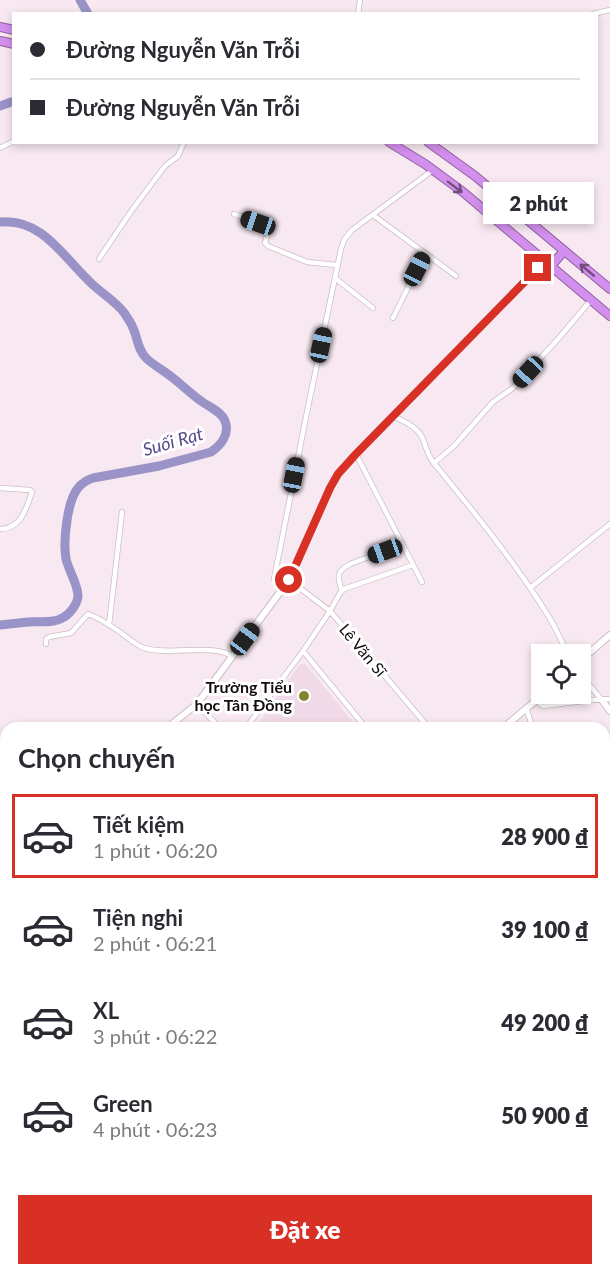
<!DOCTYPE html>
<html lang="vi">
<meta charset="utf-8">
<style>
body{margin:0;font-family:Lato,sans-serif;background:#f7f7f7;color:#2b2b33;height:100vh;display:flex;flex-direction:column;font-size:22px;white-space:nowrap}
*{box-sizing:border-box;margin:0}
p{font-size:20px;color:#7c7c81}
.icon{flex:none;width:33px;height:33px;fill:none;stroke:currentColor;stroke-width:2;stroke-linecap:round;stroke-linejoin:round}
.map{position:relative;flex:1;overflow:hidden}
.details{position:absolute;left:0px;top:722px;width:610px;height:554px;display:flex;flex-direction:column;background:#fff;border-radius:18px 18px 0 0;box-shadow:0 3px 9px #0003}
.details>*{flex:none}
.guide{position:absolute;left:12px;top:12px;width:586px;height:132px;border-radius:0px;box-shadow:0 3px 9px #0003;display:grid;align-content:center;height:132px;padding:0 18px;background:#fff}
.tools{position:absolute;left:531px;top:644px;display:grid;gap:12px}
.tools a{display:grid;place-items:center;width:60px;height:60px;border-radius:0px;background:#fff;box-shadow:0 3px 9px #0003;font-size:30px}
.end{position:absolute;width:27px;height:27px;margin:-14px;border:8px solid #d93025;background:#fff;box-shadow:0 0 0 3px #fff}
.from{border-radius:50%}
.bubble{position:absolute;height:42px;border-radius:0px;background:#fff;box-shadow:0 3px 9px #0003;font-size:20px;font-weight:800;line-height:42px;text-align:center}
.car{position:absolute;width:18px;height:36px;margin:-18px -9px;border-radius:8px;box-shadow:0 0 4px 2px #0007;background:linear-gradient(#222 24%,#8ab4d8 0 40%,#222 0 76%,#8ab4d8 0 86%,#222 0)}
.guide b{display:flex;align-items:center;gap:21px;height:57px;font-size:22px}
.guide b+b{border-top:2px solid #e1e1e2}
.guide i{width:15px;height:15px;background:#2b2b33}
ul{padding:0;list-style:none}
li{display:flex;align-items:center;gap:18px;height:84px;margin:0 12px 9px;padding:0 6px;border:3px solid transparent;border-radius:0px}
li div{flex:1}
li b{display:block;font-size:22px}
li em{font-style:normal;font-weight:800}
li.current{border-color:#d93025}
li>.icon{width:54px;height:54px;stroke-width:1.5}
h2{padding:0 18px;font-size:27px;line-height:72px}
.primary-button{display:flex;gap:12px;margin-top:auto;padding:12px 18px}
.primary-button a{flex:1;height:69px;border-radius:0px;background:#d93025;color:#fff;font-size:24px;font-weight:800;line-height:69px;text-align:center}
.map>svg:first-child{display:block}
</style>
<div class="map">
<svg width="610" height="1274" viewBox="0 0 610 1274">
<rect width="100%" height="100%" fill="#f8e8f1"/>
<path fill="#f0dae7" d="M300 664H305L357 727H256Z"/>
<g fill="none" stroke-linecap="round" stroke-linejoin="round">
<path stroke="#9a93c7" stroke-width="1.5" d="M610 962V963"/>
<path stroke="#9a93c7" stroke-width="9" d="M80 0 88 14
M0 106 14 101
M0 222C41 218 62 255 88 280 99 292 116 301 125 314 127 318 131 322 132 326 138 337 137 350 147 359 155 366 164 371 173 378 182 385 191 394 201 401 209 407 221 411 225 421 230 434 221 445 211 452L159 466 93 478C87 480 82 483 78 488 67 501 63 542 66 559 69 571 77 583 78 595 78 603 71 613 64 617 53 624 40 621 28 622 18 623 9 624 0 625"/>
<defs>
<path id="street" d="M358 14 360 0
M593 14 610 10
M0 148 14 141
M234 214 263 224 269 229 265 243 268 246 307 262 336 265
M373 215 456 276
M99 259 132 210 165 166 178 156 184 142
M335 278 373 308
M393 318 425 253
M393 416C403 421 416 426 422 437 426 446 427 454 433 462 474 512 515 562 549 617 556 629 562 642 568 654
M356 454 422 582
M434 463 454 446 493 402 513 388 558 339 591 300
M0 488 30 490 32 492C26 509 21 529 0 529
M289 580 330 611 429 728
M284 586 274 579 307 412 341 249 344 240 352 230 433 170
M530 588 610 524
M342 591C337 576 336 572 350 564L403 544
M109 625 122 512
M46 644V639L49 637 71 633 88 614C102 619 116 629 128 638 133 642 138 646 144 648 168 656 212 643 232 656
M303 651 366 728
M580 674 602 700
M536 700 543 706 591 700 610 699
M197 704 220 728
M526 708 533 728
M246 728 303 651 330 611 340 593 344 589 413 565
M604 831 610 829
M0 855 4 848
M0 905 6 911
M0 984 6 981
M0 1034 6 1032
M604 1067 609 1082
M0 1091 6 1090
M346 1269 349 1274
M34 1274V1269
M113 1274 115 1269"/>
<path id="secondary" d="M580 661 610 635
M602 700 610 711
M167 728 197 704 289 580 330 488 338 474 356 454 538 268 551 266
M503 728 545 693
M604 1078 610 1085
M0 1227H6
M160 1269 163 1274"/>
<path id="primary" d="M604 1232 610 1228
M604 1242 610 1238
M546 1274 553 1269
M559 1274 566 1269"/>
<path id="highway" d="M0 27 14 30
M0 41 14 44
M389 142 425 164 463 192 610 316
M428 142 475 176 610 289
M551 266 564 251"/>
</defs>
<use href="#street" stroke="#ccbdc6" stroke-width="6"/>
<use href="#secondary" stroke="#ccbdc6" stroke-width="8"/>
<use href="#primary" stroke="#8f61a0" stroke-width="8"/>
<use href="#highway" stroke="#8f61a0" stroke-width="10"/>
<use href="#street" stroke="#fff" stroke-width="4.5"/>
<use href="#secondary" stroke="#fff" stroke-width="6"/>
<use href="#primary" stroke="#e5bcf4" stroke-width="7"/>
<use href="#highway" stroke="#d38fed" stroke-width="8"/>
</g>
<defs><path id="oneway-shaft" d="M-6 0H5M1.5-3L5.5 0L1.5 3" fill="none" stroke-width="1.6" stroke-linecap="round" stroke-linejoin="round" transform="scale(1.5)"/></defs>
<g stroke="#724e7e">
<use href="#oneway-shaft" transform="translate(455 187) rotate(37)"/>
<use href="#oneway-shaft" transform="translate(587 270) rotate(-140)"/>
</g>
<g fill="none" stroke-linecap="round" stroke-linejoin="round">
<path stroke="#d93025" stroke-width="8" d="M289 580 330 488 338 474 356 454 538 268"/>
</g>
<circle fill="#7f832d" stroke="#fff" stroke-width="2" cx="304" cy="696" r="6"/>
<g text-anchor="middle" stroke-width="6" stroke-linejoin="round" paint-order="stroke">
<g font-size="16" fill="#120c10" stroke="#fff">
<text transform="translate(363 650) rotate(50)" y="6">Lê Văn Sĩ</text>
</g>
<g font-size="16" font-weight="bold" fill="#120c10" stroke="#fff" text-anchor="end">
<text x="292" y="693">Trường Tiểu<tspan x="292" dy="18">học Tân Đồng</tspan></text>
</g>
<g font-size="18" font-style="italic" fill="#55488a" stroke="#fff">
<text transform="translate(173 442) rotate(-16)" y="6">Suối Rạt</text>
</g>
</g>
</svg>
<div class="tools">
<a><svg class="icon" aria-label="locate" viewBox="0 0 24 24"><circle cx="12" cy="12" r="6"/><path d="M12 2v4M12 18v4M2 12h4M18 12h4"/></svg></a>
</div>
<i class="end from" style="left:289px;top:580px"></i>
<i class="end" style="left:538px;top:268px"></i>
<div class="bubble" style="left:483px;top:182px;width:111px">2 phút</div>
<i class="car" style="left:258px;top:223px;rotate:289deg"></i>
<i class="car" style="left:417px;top:269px;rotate:27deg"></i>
<i class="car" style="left:321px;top:345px;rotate:12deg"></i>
<i class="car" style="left:528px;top:372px;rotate:223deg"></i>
<i class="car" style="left:294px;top:475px;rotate:11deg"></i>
<i class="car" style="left:385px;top:551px;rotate:250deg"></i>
<i class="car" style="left:245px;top:639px;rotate:37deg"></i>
<div class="guide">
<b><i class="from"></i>Đường Nguyễn Văn Trỗi</b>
<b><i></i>Đường Nguyễn Văn Trỗi</b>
</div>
<section class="details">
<h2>Chọn chuyến</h2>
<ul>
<li class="current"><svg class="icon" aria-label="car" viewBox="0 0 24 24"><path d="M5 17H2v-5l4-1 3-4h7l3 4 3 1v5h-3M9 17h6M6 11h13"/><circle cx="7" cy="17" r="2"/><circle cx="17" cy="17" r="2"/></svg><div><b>Tiết kiệm</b><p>1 phút · 06:20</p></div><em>28 900 ₫</em></li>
<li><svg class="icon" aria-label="car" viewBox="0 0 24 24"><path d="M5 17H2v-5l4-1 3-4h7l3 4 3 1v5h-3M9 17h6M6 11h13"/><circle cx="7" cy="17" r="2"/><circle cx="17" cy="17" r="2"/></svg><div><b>Tiện nghi</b><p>2 phút · 06:21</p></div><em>39 100 ₫</em></li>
<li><svg class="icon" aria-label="car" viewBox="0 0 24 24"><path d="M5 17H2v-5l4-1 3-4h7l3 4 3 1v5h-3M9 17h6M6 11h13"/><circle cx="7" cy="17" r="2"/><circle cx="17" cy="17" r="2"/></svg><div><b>XL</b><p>3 phút · 06:22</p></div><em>49 200 ₫</em></li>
<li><svg class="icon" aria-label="car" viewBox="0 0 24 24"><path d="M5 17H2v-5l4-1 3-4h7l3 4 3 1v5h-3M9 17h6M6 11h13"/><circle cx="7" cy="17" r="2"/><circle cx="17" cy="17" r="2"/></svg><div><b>Green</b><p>4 phút · 06:23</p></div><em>50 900 ₫</em></li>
</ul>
<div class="primary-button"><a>Đặt xe</a></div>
</section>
</div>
